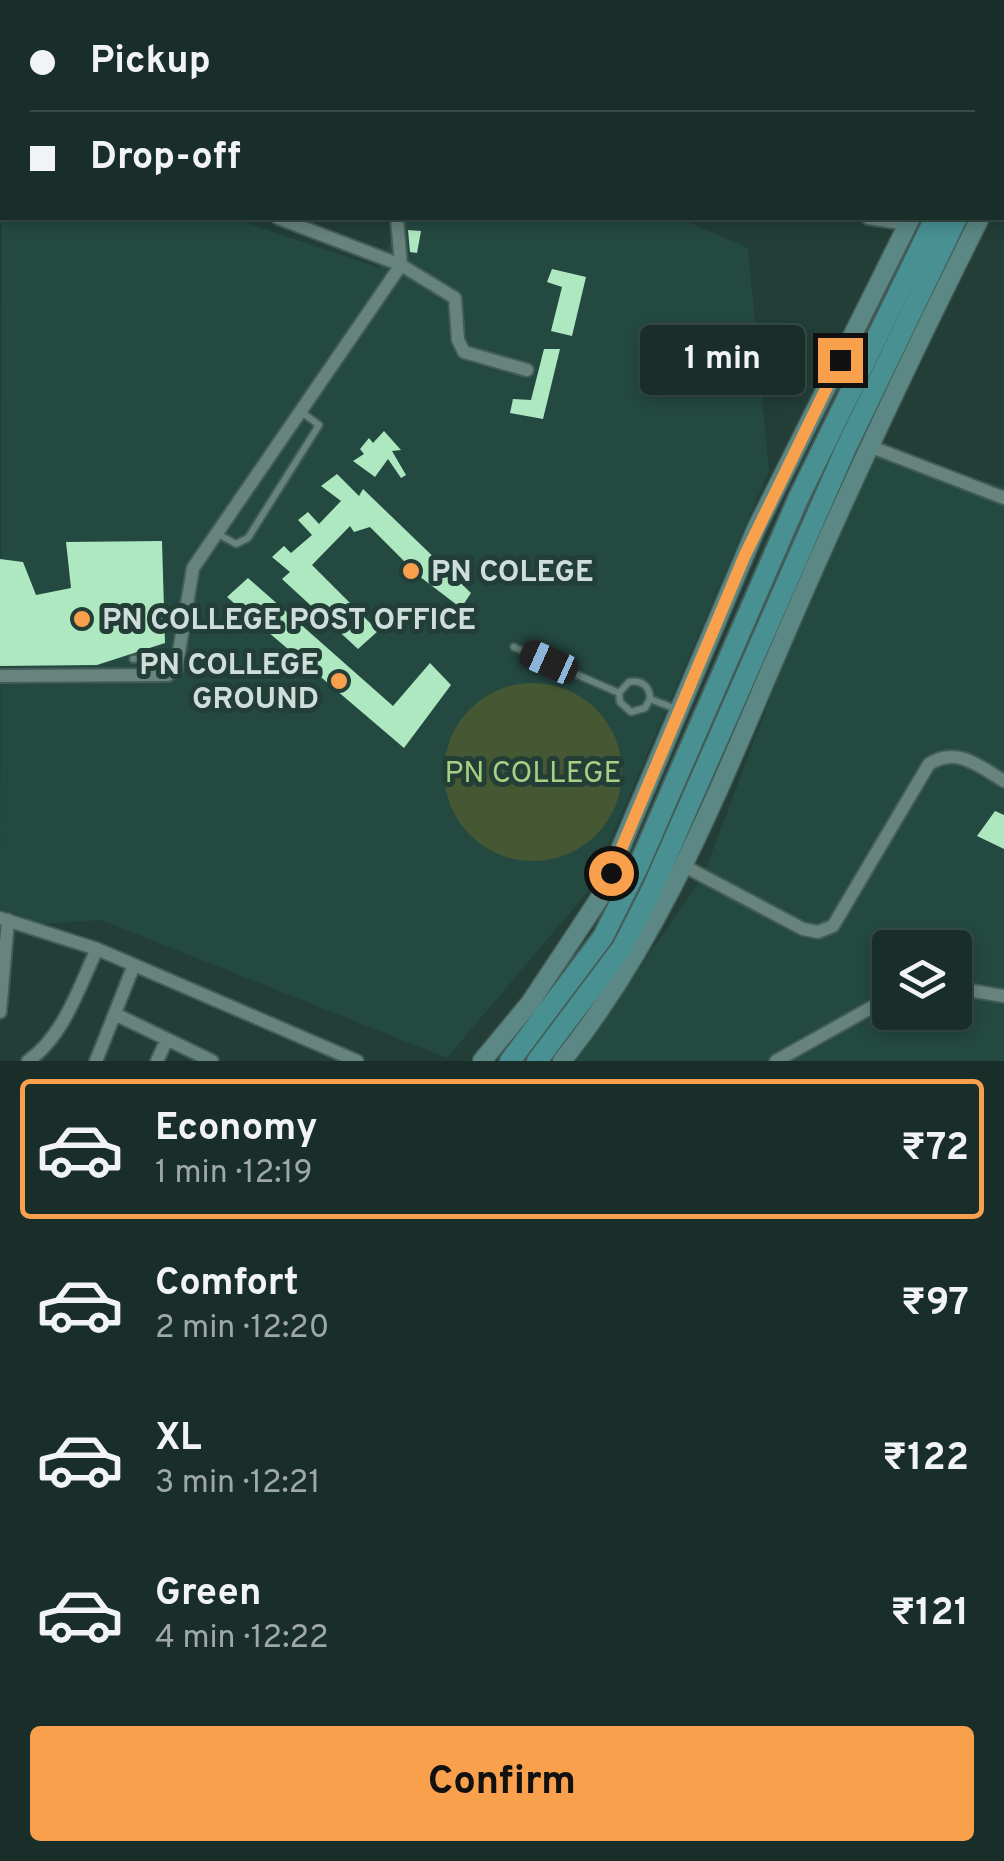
<!DOCTYPE html>
<meta charset="utf-8">
<style>
body{margin:0;font-family:Overpass,sans-serif;background:#273a35;color:#f1f3f6;height:100vh;display:flex;flex-direction:column;font-size:38px;white-space:nowrap}
*{box-sizing:border-box;margin:0}
p{font-size:32px;color:#9fa8a8}
.icon{flex:none;width:55px;height:55px;fill:none;stroke:currentColor;stroke-width:2;stroke-linecap:round;stroke-linejoin:round}
.map{position:relative;height:1061px;overflow:hidden}
.side{display:flex;flex-direction:column;background:#1a2e29;flex:1}
.side>*{flex:none}
.hud{position:absolute;left:0px;top:0px;width:1005px;height:220px;box-shadow:0 5px 15px #0003,0 0 0 2px #384a46;display:grid;align-content:center;height:220px;padding:0 30px;background:#1a2e29}
.controls{position:absolute;left:872px;top:930px;display:grid;gap:20px}
.controls a{display:grid;place-items:center;width:100px;height:100px;border-radius:10px;background:#1a2e29;box-shadow:0 5px 15px #0003,0 0 0 2px #384a46;font-size:50px}
.end{position:absolute;width:45px;height:45px;margin:-22px;border:12px solid #f9a04d;background:#111;box-shadow:0 0 0 5px #111}
.from{border-radius:50%}
.bubble{position:absolute;height:70px;border-radius:10px;background:#1a2e29;box-shadow:0 5px 15px #0003,0 0 0 2px #384a46;font-size:32px;font-weight:700;line-height:70px;text-align:center}
.car{position:absolute;width:30px;height:60px;margin:-30px -15px;border-radius:12px;box-shadow:0 0 8px 2px #0007;background:linear-gradient(#222 24%,#8ab4d8 0 40%,#222 0 76%,#8ab4d8 0 86%,#222 0)}
.hud b{display:flex;align-items:center;gap:35px;height:95px;font-size:38px}
.hud b+b{border-top:2px solid #384a46}
.hud i{width:25px;height:25px;background:#f1f3f6}
ul{padding:18px 0 0;list-style:none}
li{display:flex;align-items:center;gap:30px;height:140px;margin:0 20px 15px;padding:0 10px;border:5px solid transparent;border-radius:10px}
li div{flex:1}
li b{display:block;font-size:38px}
li em{font-style:normal;font-weight:700}
li.active{border-color:#f9a04d}
li>.icon{width:90px;height:90px;stroke-width:1.5}
.action{display:flex;gap:20px;margin-top:auto;padding:20px 30px}
.action a{flex:1;height:115px;border-radius:10px;background:#f9a04d;color:#111;font-size:40px;font-weight:700;line-height:115px;text-align:center}
.map>svg:first-child{display:block}
</style>
<div class="map">
<svg width="1004" height="1061" viewBox="0 0 1004 1061">
<rect width="100%" height="100%" fill="#223e37"/>
<path fill="#244941" fill-rule="evenodd" d="M2 154V218H233L380 268 398 221 453 218H660L686 221 748 248 769 471 589 890 447 1058 101 920 41 924 0 909Z
M863 452 1004 486V1061H575L703 876ZM890 948H955V1012H890Z"/>
<path fill="#455833" d="M444 772a89 89 0 1 1 178 0a89 89 0 1 1-178 0Z"/>
<path fill="#ade8c0" d="M408 230 421 231 417 253 410 252Z
M552 269 586 277 572 336 551 331 562 287 547 282Z
M544 349H560L543 419 510 413 513 399 531 400Z
M384 431 401 450 392 451 406 475 401 478 388 459 375 477 353 461 364 454 360 449 369 438 373 443Z
M337 474 359 496 363 489 471 593 461 608 419 576 370 527 354 532 350 526 312 565 378 631 358 649 282 579 290 572 272 557 284 546 291 553 312 535 298 520 308 512 319 524 341 501 321 486Z
M162 541 165 643 97 665 0 666V559L23 562 36 595 71 588 66 542Z
M248 578 393 706 430 663 451 685 404 748 227 597Z
M995 811 1004 815V849L977 836Z"/>
<g fill="none" stroke-linecap="round" stroke-linejoin="round">
<defs>
<path id="service" d="M218 534 236 544 248 538 319 425 300 411
M514 647 619 693
M133 659 176 656
M619 693 629 682C642 680 650 686 650 699L679 710
M619 693 620 702 631 712 645 708 650 699"/>
<path id="minor" d="M313 0 317 2
M375 0V2
M587 2V0
M759 2V0
M0 134 2 133
M397 218 401 265 455 298 458 340 464 352 527 370
M868 218 908 224
M869 446 1004 498
M0 676 168 675 176 670 193 568 401 265 278 218
M686 867 803 929 818 932 833 926 929 764C957 746 979 766 1004 781
M0 918 97 949 357 1061
M955 988 1004 996
M0 1012 8 920
M115 1014 212 1061
M28 1061C64 1036 79 987 97 949
M96 1061 134 965
M157 1061 167 1039
M776 1061 890 997"/>
<path id="secondary" d="M1002 8 1004 5
M1002 169 1004 166
M482 1061 530 1003 599 899 756 529 911 218
M562 1061C667 930 723 777 790 624 849 487 913 352 980 218"/>
<path id="trunk" d="M1002 73 1004 70
M1002 121 1004 118
M510 1061 603 937 638 867 799 497 935 218
M537 1061 622 948 652 889 846 448 957 218"/>
</defs>
<use href="#service" stroke="#445c57" stroke-width="10"/>
<use href="#minor" stroke="#445c57" stroke-width="16"/>
<use href="#secondary" stroke="#445c57" stroke-width="21"/>
<use href="#trunk" stroke="#445c57" stroke-width="24"/>
<use href="#service" stroke="#66837c" stroke-width="6"/>
<use href="#minor" stroke="#66837c" stroke-width="12"/>
<use href="#secondary" stroke="#5b8884" stroke-width="18"/>
<use href="#trunk" stroke="#489092" stroke-width="20"/>
</g>
<g fill="none" stroke-linecap="round" stroke-linejoin="round">
<path stroke="#f9a04d" stroke-width="12" d="M611 873 745 555 840 360"/>
</g>
<g fill="#f9a04d" stroke="#223e37" stroke-width="4">
<circle cx="411" cy="571" r="10"/>
<circle cx="82" cy="619" r="10"/>
<circle cx="339" cy="681" r="10"/>
</g>
<g text-anchor="middle" stroke-width="10" stroke-linejoin="round" paint-order="stroke">
<g font-size="30" font-weight="bold" fill="#cfdeda" stroke="#223e37" text-anchor="start">
<text x="431" y="581">PN COLEGE</text>
<text x="102" y="629">PN COLLEGE POST OFFICE</text>
<text x="319" y="674" text-anchor="end">PN COLLEGE<tspan x="319" dy="34">GROUND</tspan></text>
</g>
<g font-size="30" fill="#a8d084" stroke="#223e37">
<text x="533" y="782">PN COLLEGE</text>
</g>
</g>
</svg>
<div class="controls">
<a><svg class="icon" aria-label="layers" viewBox="0 0 24 24"><path d="M12 4l9 5-9 5-9-5zM3 14l9 5 9-5"/></svg></a>
</div>
<i class="end from" style="left:611px;top:873px"></i>
<i class="end" style="left:840px;top:360px"></i>
<div class="bubble" style="left:640px;top:325px;width:165px">1 min</div>
<i class="car" style="left:549px;top:662px;rotate:294deg"></i>
<div class="hud">
<b><i class="from"></i>Pickup</b>
<b><i></i>Drop-off</b>
</div>
</div>
<section class="side">
<ul>
<li class="active"><svg class="icon" aria-label="car" viewBox="0 0 24 24"><path d="M5 17H2v-5l4-1 3-4h7l3 4 3 1v5h-3M9 17h6M6 11h13"/><circle cx="7" cy="17" r="2"/><circle cx="17" cy="17" r="2"/></svg><div><b>Economy</b><p>1 min · 12:19</p></div><em>₹72</em></li>
<li><svg class="icon" aria-label="car" viewBox="0 0 24 24"><path d="M5 17H2v-5l4-1 3-4h7l3 4 3 1v5h-3M9 17h6M6 11h13"/><circle cx="7" cy="17" r="2"/><circle cx="17" cy="17" r="2"/></svg><div><b>Comfort</b><p>2 min · 12:20</p></div><em>₹97</em></li>
<li><svg class="icon" aria-label="car" viewBox="0 0 24 24"><path d="M5 17H2v-5l4-1 3-4h7l3 4 3 1v5h-3M9 17h6M6 11h13"/><circle cx="7" cy="17" r="2"/><circle cx="17" cy="17" r="2"/></svg><div><b>XL</b><p>3 min · 12:21</p></div><em>₹122</em></li>
<li><svg class="icon" aria-label="car" viewBox="0 0 24 24"><path d="M5 17H2v-5l4-1 3-4h7l3 4 3 1v5h-3M9 17h6M6 11h13"/><circle cx="7" cy="17" r="2"/><circle cx="17" cy="17" r="2"/></svg><div><b>Green</b><p>4 min · 12:22</p></div><em>₹121</em></li>
</ul>
<div class="action"><a>Confirm</a></div>
</section>
